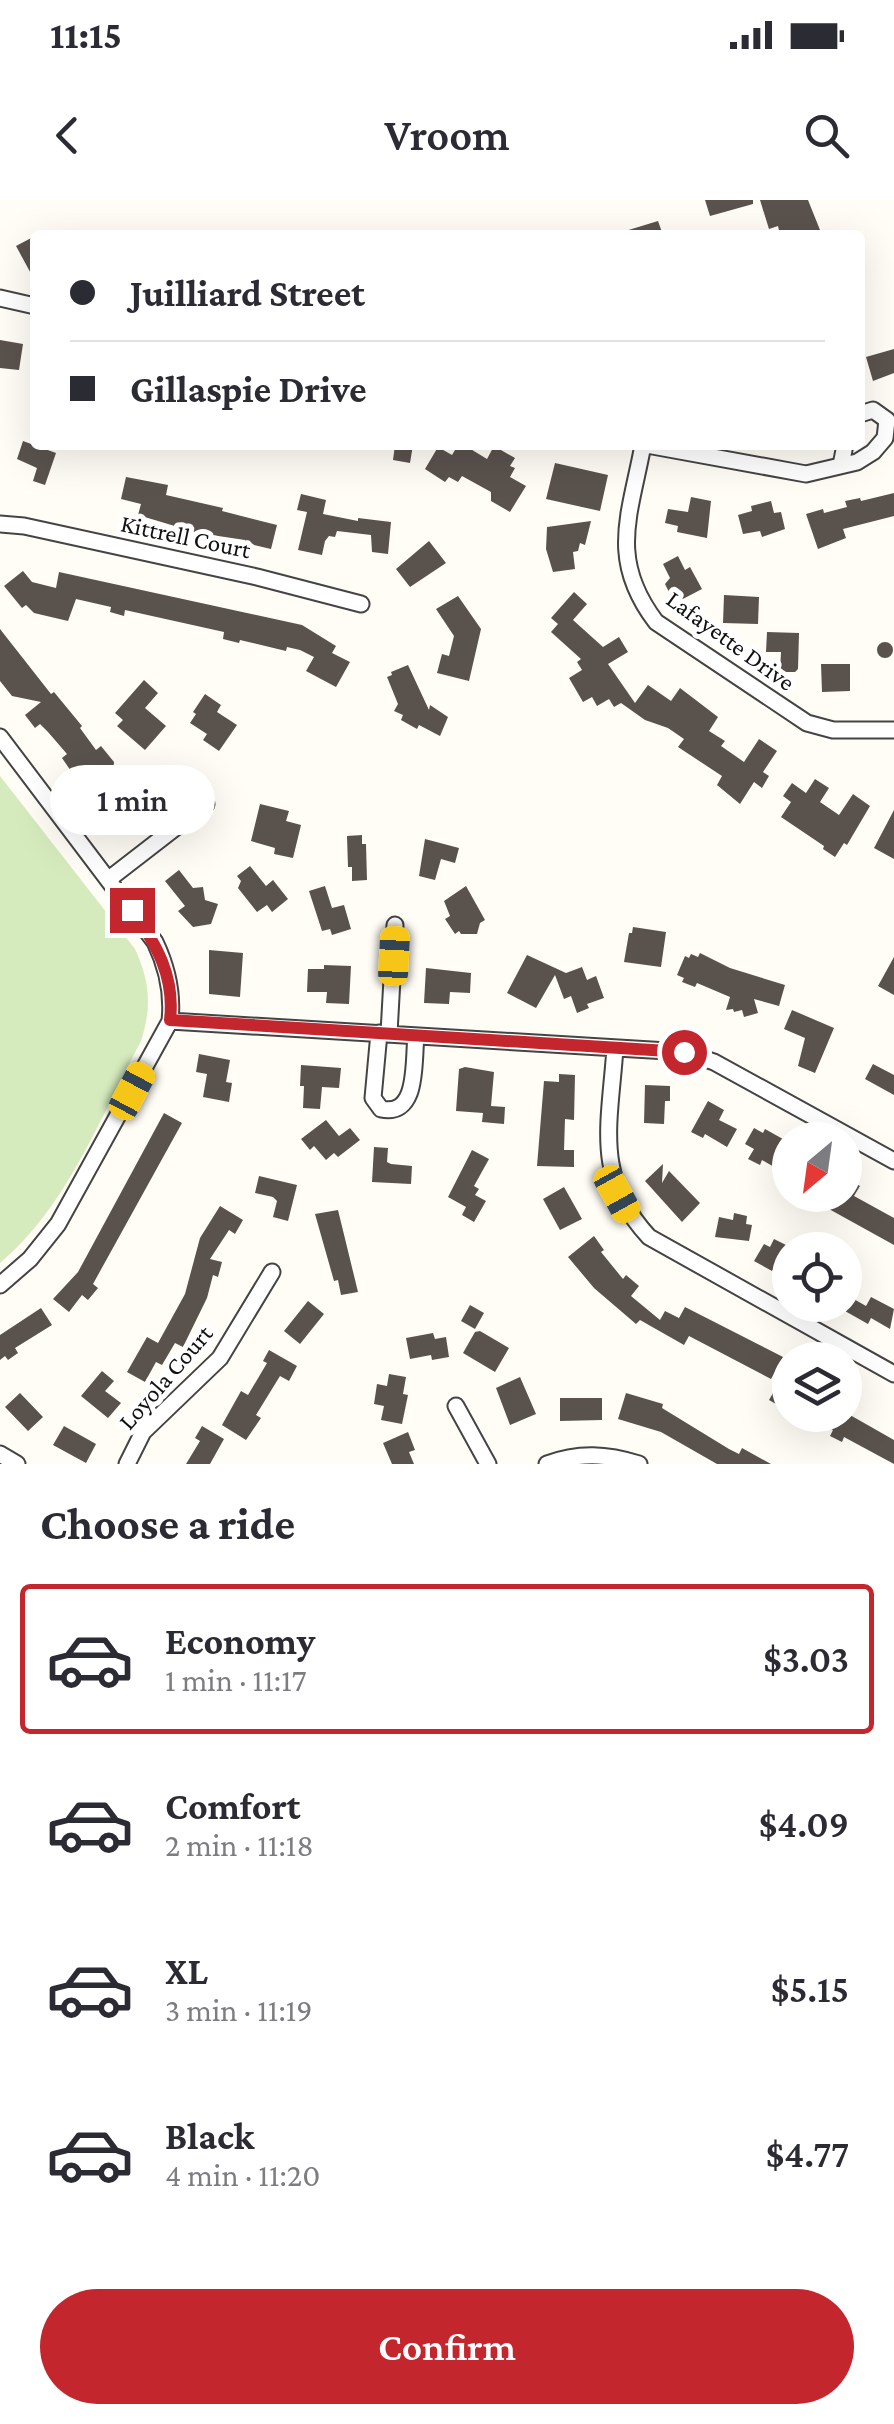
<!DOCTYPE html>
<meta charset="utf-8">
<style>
body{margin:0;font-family:"Crimson Pro",serif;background:#f7f7f7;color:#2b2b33;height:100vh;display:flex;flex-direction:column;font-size:38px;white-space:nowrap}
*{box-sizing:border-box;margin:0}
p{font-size:32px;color:#7c7c81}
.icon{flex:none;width:55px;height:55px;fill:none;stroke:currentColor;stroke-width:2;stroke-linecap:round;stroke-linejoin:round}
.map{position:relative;height:1264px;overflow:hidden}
.drawer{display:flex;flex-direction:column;background:#fff;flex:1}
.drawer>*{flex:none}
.banner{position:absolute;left:30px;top:30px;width:835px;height:220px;border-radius:10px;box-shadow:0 10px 40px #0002;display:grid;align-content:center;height:220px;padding:0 40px;background:#fff}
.needle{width:65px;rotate:209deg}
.buttons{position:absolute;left:772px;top:922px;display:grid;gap:20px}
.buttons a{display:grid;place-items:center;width:90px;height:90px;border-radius:50%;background:#fff;box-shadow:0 10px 40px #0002;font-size:50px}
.end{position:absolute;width:45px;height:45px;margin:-22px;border:12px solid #c4262e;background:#fff;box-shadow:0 0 0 5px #fff}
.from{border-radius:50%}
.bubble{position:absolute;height:70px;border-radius:35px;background:#fff;box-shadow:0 10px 40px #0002;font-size:32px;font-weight:600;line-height:70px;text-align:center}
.car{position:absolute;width:30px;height:60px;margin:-30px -15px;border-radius:12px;box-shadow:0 0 8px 2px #0007;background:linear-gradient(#f5c518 24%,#345 0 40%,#f5c518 0 76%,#345 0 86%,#f5c518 0)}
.banner b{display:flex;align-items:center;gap:35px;height:95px;font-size:38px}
.banner b+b{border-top:2px solid #e1e1e2}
.banner i{width:25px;height:25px;background:#2b2b33}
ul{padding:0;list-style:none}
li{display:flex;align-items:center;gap:30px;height:150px;margin:0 20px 15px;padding:0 20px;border:5px solid transparent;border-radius:10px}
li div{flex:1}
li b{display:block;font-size:38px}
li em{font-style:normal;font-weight:600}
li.selected{border-color:#c4262e}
li>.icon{width:90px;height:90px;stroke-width:1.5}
h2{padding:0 40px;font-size:45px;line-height:120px}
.action{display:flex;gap:20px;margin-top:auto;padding:20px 40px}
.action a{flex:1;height:115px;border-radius:60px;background:#c4262e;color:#fff;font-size:40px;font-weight:600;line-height:115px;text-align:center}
.status{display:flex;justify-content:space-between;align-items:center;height:70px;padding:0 50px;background:#fff;direction:ltr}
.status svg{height:28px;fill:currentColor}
header{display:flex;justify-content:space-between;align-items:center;height:130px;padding:0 40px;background:#fff;font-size:45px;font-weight:600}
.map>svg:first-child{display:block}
</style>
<div class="status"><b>11:15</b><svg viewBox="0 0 49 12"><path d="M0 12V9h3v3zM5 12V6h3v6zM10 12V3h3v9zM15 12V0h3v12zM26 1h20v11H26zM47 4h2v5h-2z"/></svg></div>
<header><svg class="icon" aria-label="back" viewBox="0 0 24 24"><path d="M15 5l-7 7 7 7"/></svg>Vroom<svg class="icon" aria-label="search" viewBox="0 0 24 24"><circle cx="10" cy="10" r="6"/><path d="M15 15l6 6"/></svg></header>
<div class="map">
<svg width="894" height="1264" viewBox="0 0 894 1264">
<rect width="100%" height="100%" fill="#fffdf5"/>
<path fill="#d5ebbd" d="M0 576 135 749C150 782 152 806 141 841 100 917 67 1007 0 1063Z"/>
<path fill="#5a524d" d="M705 0H753V4L710 16Z
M760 0H808L822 35H780L778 26 769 29Z
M658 21 663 35H622V32Z
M35 36V81L16 46Z
M0 140 23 144 19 170 0 168Z
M894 149V173L873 181 866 157Z
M23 241 56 253 45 285 33 281 37 268 17 259Z
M395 245H413L410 263 393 260Z
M458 245H464L487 259 494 246 515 258 510 266 515 268 510 277 526 286 510 312 491 301V292L462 276 458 282 449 277 445 282 425 269 438 247 452 255Z
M555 263 608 275 600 311 546 299Z
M126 277 168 285 166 295 223 308 222 311 277 325 271 349 245 343V340L198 333 138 315 141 304 121 299Z
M894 293V316L843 329 846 338 818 349 806 314 823 309 824 313 847 307 845 301 860 298 861 301Z
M301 294 326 300 323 314 358 321V318L391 322 388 354 372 352 371 335 337 331 335 337 329 336 325 341 322 355 298 350 307 312 297 310Z
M691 297 711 301 707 338 677 332 678 326 665 323 668 309 688 312Z
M771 301 774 313 781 312 785 329 762 337 760 331 743 334 738 315 752 311 751 306Z
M591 321 585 345 580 343 578 351 573 352 575 369 553 372 546 349 547 327Z
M429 341 446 363 410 387 396 369Z
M678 356 685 370 690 367 702 389 679 401 675 392 670 394 665 384 670 378 663 364Z
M23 371 32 382 56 388 59 372 302 425 336 446 332 453 350 462 336 487 306 471 314 457 300 450 287 447 286 451 240 440 239 443 223 439 224 432 125 410 124 416 110 412 111 407 76 399 68 421 34 413 26 405 22 408 4 386Z
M574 392 587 404 573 420 603 447 619 437 628 452 608 464 635 503 648 485 671 501 680 488 718 517 709 531 725 541 721 546 744 562 759 539 777 551 763 572 769 576 762 588 754 582 740 604 717 585 722 576 678 547 684 539 668 528 645 520 621 503 614 507 609 499 597 506 592 497 583 502 569 478 582 470 577 462 581 459 551 432 558 424 551 418Z
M724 395 759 397 758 424 723 423Z
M458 396 481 429 469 481 437 473 442 454 449 456 454 436 436 409Z
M0 429 51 494 54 492 82 526 80 528 96 550 101 546 114 562 112 588 130 575 141 592 137 595 146 608 116 633 104 616 116 607 99 583 86 593 62 558 67 554 48 532 40 524 35 528 25 515 41 502 12 496 0 481Z
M767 432 799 433 798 469 795 472H780L781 452H766Z
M877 450a8 8 0 1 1 16 0a8 8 0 1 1-16 0Z
M821 464H850V491L822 492Z
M408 465 429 510 430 505 448 517 440 536 419 525 417 529 401 520 403 515 394 511 398 504 387 477 392 475 391 472Z
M144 480 158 493 145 508 166 526 145 550 117 526 123 520 115 513Z
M205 494 221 505 217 512 237 525 219 551 203 540 207 534 190 523 196 514 193 512Z
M815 579 829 588 820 602 839 615 853 594 870 606 847 645 844 643 835 657 823 649 824 646 781 617 791 602 783 596 792 583 806 593Z
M260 604 289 611 286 621 301 625 293 658 274 654 275 648 251 641Z
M894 610V659L874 648Z
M362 635V644H366L367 680 352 681V667H348L347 636Z
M425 639 459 648 455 663 441 659 435 680 419 676Z
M250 666 266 686 273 680 288 699 272 712 267 705 257 712 238 688 241 681 237 676Z
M179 670 193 688 203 687 205 700 218 704 211 724 193 727 178 711 185 706 165 681Z
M325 686 332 708 344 705 351 729 332 735 330 729 322 731 309 691Z
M466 686 485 720 480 723 477 734H461L459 731 455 734 445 719 450 716 444 701Z
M633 727 666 732 661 767 624 762 629 733H632Z
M209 750 243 753 240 797 209 794Z
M700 753 730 768 785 785 779 806 754 799 758 813 744 817 742 810 734 812 733 809 726 810 730 797 697 783 695 787 682 782 684 778 677 775 685 756 689 758 691 754 698 757Z
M527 755 566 773 582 767 587 780 596 776 604 798 587 804 589 808 577 813 571 796 564 799 555 775 536 808 507 793Z
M894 757V795L878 786Z
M324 765 351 766 349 804 326 803 327 792H307L308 769H324Z
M426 768 471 773 470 793 450 792 449 804 424 803Z
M792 810 834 828 815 873 798 866 805 838 784 829Z
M199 854 230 860 226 882 232 883 229 902 203 897 207 874 196 872Z
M873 864 894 875V895L865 879Z
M301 865 341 868 339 888 322 887 320 909 303 908 304 886H300Z
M465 867 494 872 491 906 505 907 504 924 482 922 483 913 456 911 459 869Z
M559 874 575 875 574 920 565 919 564 950H574V967L537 966 544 881 559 882Z
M645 885 670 886V901H665L664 924 644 923Z
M708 901 724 910 719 920 737 929 727 947 705 934 703 938 691 932Z
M164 913 182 923 93 1084 98 1088 88 1100 82 1095 69 1112 53 1099 78 1072Z
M326 920 339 936 350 928 360 940 338 957 334 953 326 960 314 946 310 950 301 939Z
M754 928 763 933 765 929 790 943V953L782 967 778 965 776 968 762 960 760 965 748 959 754 949 745 944Z
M374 947 388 948 387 962 391 964 412 966 411 984 372 982Z
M472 950 489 959 474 986 479 989 475 995 486 1001 474 1022 462 1015 466 1007 448 997Z
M663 964 662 983 669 971 700 1003 682 1022 645 981Z
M259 976 297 985 288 1021 273 1017 277 1001 273 997 255 993Z
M845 978 860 986 854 996 894 1018V1045L829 1009 837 995H845Z
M564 987 582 1019 560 1030 543 999Z
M220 1006 243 1020 235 1034 229 1030 210 1059 222 1062 218 1077 213 1075 207 1098 183 1147 175 1143 162 1165 156 1162 145 1182 127 1172 147 1137 158 1143 185 1094 200 1038Z
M338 1010 358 1092 341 1095 338 1080 334 1081 315 1014Z
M734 1013 747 1016 746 1024 752 1025 749 1041 715 1037 719 1017 733 1020Z
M594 1036 604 1050 601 1052 623 1079 626 1075 639 1086 631 1096 660 1120 665 1111 679 1118 685 1107 783 1157 771 1179 689 1136 684 1145 640 1120 636 1124 594 1088 568 1057Z
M774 1039 790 1047V1069L776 1066 772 1071 754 1061 764 1044 770 1047Z
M845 1094 866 1106 871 1097 894 1109 890 1129 871 1118 868 1124 845 1111Z
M308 1101 324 1114 300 1144 284 1131Z
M470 1105 484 1113 475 1129 461 1121Z
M41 1108 52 1125 15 1148 18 1153 8 1160 5 1156 0 1160V1135Z
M480 1131 509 1148 495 1172 463 1153 475 1132Z
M433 1133 435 1139 446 1137 449 1157 432 1160 431 1155 410 1159 406 1138Z
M269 1150 297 1166 289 1181 280 1176 256 1215 261 1218 246 1240 222 1225 241 1191 248 1195 267 1163 263 1161Z
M102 1171 114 1181 105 1191 121 1203 108 1218 81 1196Z
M389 1174 406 1177 403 1194 408 1195 402 1224 381 1220 384 1206 374 1204 377 1184 387 1186Z
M520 1177 536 1214 510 1225 496 1188Z
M781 1179 790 1184V1212L769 1200Z
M20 1193 43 1217 28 1231 5 1207Z
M626 1193 663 1204 662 1208 729 1249 739 1254 742 1248 771 1264H717L661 1232 618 1219Z
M560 1198H602V1220L560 1221Z
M807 1215H850L894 1240V1264L844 1237 842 1242 830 1236 833 1230Z
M64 1226 96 1244 86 1263 53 1245Z
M202 1226 224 1239 210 1264H186L200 1241 195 1238Z
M408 1232 415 1250 409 1252 414 1264H392L383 1243Z"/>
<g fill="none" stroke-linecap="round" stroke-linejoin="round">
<defs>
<path id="minor" d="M0 98 35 106
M643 245C630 315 608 359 656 422L807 523 833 530H894
M647 245 806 274 857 262 873 252 885 238 887 220 873 210 860 214
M841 265 845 245
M0 324 24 326 257 377 361 404
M0 537 155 742C167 767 173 793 170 821L58 1024 30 1059 0 1085
M109 679 206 604
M170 821 684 852 714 862 894 961
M379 833 373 898 381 909C419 917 413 862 416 836
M389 833 395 725
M615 848C610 923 593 977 649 1037L894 1174
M456 1206 488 1264
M0 1254 17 1264
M127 1264 143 1232 220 1158 272 1072
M547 1264C579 1252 607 1254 639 1264"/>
</defs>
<use href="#minor" stroke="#444" stroke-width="19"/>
<use href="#minor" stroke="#fff" stroke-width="15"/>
</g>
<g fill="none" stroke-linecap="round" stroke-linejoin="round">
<path stroke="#c4262e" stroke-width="12" d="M132 710C157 745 175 777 170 820L684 852"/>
</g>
<g text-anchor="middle" stroke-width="10" stroke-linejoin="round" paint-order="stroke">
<g font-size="25" fill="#111" stroke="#fff">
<text transform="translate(186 336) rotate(12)" y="9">Kittrell Court</text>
<text transform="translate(731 440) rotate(36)" y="9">Lafayette Drive</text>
<text transform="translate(165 1177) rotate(-49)" y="9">Loyola Court</text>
</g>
</g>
</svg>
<div class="buttons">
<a><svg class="needle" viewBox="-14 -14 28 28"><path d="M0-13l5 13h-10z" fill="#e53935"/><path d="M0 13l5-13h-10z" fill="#7c7c81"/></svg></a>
<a><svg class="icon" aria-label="locate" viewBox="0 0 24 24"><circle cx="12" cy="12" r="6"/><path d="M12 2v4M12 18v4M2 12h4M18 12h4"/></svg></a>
<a><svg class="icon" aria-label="layers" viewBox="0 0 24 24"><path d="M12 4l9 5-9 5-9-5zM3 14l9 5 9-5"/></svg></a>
</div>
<i class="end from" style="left:684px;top:852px"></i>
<i class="end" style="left:132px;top:710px"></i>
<div class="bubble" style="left:50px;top:565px;width:165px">1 min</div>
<i class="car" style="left:394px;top:756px;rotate:3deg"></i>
<i class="car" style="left:132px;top:891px;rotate:28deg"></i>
<i class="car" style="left:617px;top:994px;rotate:151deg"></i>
<div class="banner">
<b><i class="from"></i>Juilliard Street</b>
<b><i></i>Gillaspie Drive</b>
</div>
</div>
<section class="drawer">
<h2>Choose a ride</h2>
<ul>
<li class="selected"><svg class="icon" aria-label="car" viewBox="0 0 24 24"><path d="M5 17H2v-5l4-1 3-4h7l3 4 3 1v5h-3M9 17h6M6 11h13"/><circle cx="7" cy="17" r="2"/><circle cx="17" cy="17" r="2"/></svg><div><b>Economy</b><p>1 min · 11:17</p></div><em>$3.03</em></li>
<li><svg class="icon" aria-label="car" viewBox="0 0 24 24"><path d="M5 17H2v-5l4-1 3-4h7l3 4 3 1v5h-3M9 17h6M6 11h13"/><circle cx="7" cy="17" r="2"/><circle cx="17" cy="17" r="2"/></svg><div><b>Comfort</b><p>2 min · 11:18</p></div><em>$4.09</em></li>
<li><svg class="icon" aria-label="car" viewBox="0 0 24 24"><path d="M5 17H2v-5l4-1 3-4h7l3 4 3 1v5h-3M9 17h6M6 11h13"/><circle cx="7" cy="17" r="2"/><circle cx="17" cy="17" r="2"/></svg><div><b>XL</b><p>3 min · 11:19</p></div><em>$5.15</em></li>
<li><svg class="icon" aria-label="car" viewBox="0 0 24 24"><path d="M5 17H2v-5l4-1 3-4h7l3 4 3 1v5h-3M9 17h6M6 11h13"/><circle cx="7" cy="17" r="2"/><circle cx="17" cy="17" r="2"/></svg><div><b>Black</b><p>4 min · 11:20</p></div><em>$4.77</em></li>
</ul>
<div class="action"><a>Confirm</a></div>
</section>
